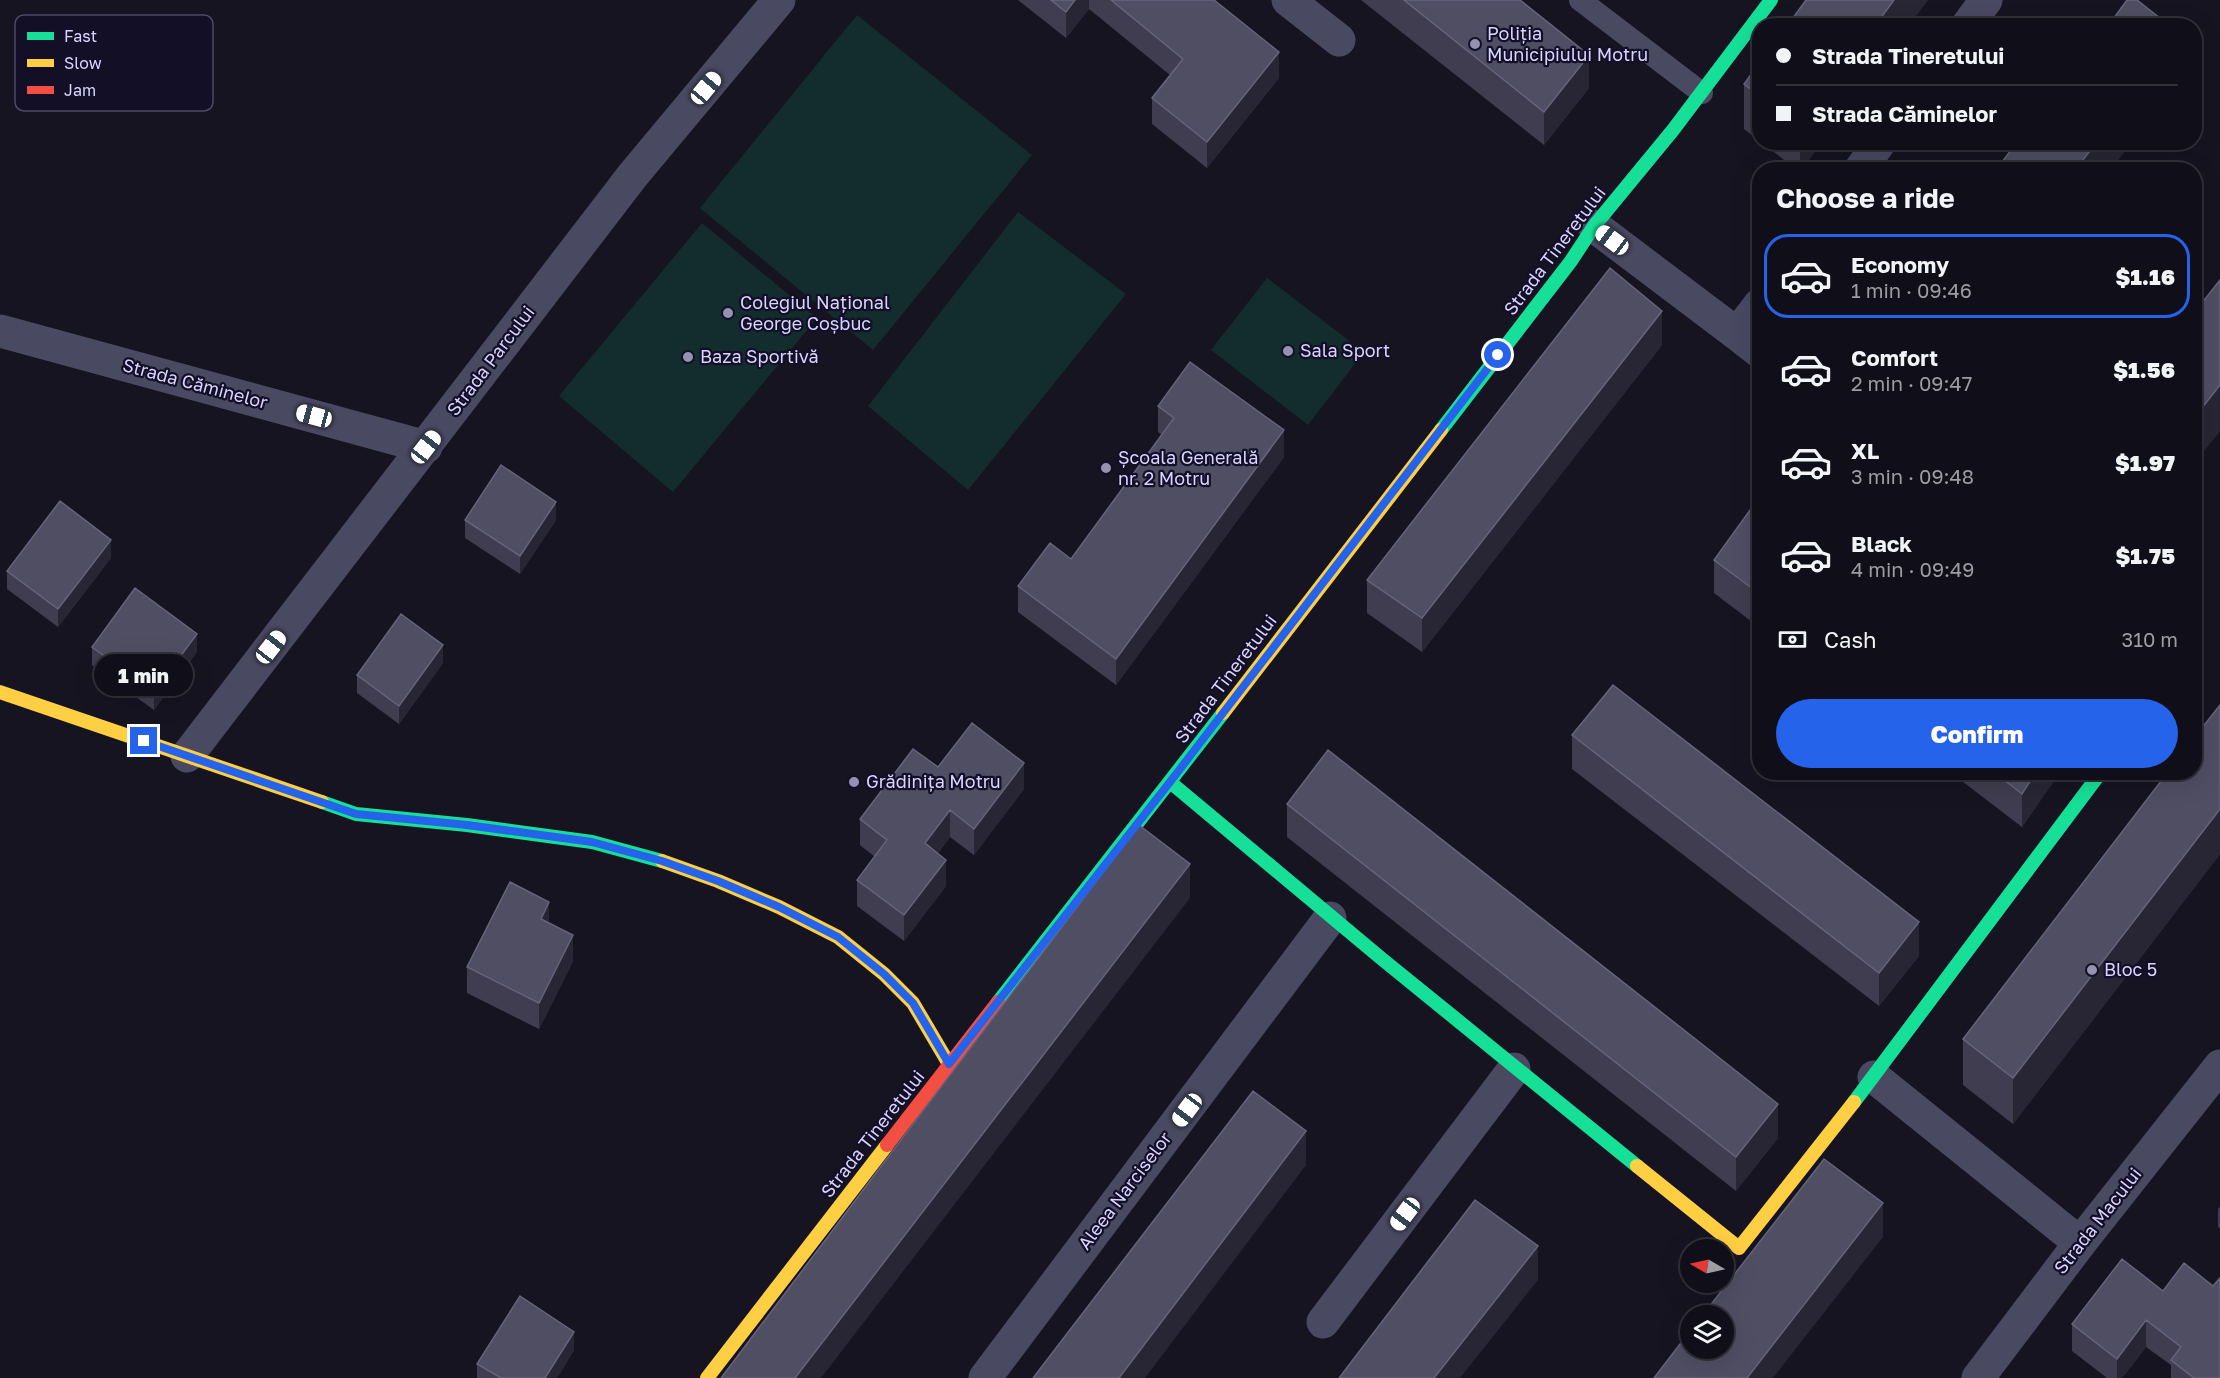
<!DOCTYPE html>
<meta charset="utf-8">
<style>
body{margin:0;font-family:"Golos Text",sans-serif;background:#1e1d26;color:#f1f3f6;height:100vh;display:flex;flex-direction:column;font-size:22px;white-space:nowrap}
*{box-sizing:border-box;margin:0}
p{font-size:20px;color:#9c9ca2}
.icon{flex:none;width:33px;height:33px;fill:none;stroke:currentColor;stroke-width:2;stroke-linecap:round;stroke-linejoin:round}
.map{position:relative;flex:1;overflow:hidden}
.details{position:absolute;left:1752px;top:162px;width:450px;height:618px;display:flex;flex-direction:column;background:#100f19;border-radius:24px;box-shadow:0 6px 24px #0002,0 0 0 2px #302f38}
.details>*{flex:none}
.banner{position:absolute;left:1752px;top:18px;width:450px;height:132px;border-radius:24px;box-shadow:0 6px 24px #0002,0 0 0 2px #302f38;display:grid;align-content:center;height:132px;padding:0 24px;background:#100f19}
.needle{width:39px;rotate:279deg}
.buttons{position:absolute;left:1680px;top:1239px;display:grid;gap:12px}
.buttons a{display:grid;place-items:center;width:54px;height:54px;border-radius:50%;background:#100f19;box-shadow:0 6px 24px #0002,0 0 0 2px #302f38;font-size:30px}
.end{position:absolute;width:27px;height:27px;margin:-14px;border:8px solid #2563eb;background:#fff;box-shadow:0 0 0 3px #fff}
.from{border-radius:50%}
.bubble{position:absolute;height:42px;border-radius:21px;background:#100f19;box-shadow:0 6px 24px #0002,0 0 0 2px #302f38;font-size:20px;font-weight:800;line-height:42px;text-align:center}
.car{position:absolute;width:18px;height:36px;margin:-18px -9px;border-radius:8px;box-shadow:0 0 4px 2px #0007;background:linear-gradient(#fff 24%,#345 0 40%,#fff 0 76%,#345 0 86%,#fff 0)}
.banner b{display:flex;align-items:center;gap:21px;height:57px;font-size:22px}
.banner b+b{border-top:2px solid #302f38}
.banner i{width:15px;height:15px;background:#f1f3f6}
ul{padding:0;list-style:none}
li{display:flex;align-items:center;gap:18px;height:84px;margin:0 12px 9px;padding:0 12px;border:3px solid transparent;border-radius:24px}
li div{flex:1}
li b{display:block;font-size:22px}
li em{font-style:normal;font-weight:800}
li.selected{border-color:#2563eb}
li>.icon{width:54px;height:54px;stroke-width:1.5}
h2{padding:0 24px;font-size:27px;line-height:72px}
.pay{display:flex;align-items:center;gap:15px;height:66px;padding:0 24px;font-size:22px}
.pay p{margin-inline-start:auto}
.primary-button{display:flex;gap:12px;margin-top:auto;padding:12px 24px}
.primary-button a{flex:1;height:69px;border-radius:36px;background:#2563eb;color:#fff;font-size:24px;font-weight:800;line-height:69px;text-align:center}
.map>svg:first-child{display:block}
</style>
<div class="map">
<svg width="2220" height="1378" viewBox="0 0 2220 1378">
<rect width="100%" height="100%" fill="#161421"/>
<path fill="#132c2d" d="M857 15 1032 155 873 350 700 208Z
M1018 212 1126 294 968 490 868 406Z
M702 223 817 318 673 492 559 396Z
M1267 278 1364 352 1308 425 1211 350Z"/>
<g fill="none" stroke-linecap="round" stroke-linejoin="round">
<path stroke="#4a4962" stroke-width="22" d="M1580 0 1702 93"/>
<path stroke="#4a4962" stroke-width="33" d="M1288 0 1339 40
M1967 26 1986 0
M1860 170 1880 142
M1594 226 1737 334
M1760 304 1737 334 1760 352
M0 331 426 447
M187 756 633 175 779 0
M1874 1077 2080 1243
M1323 1322 1514 1069
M985 1378 1330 918
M1978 1378 2080 1243 2220 1066"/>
<path stroke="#16e098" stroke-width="14" d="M1441 430 1571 261 1594 226 1673 130 1771 0
M1170 782 1382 959 1637 1166
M322 802 356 814 467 825 592 842 662 861
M998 1002 1223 713
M1854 1102 2101 772"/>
<path stroke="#ffcf43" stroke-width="14" d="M0 692 322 802
M1223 713 1441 430
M662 861 718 881 779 907 838 937 884 974 913 1003 949 1064
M1637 1166 1739 1248 1854 1102
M707 1378 887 1145"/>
<path stroke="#f24e42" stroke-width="14" d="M887 1145 998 1002"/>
</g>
<path fill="#403d50" d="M1018 0H1214L1279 78 1207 168 1152 124V98L1170 75 1089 9 1066 38Z
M1361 0H1520L1589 88 1544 145Z
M1760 62V141L1744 129V84Z
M1761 142H1822L1801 170H1797Z
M1662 345 1422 652 1367 613V580Z
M1158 406 1284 457 1116 685 1018 612V586L1071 559 1162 435 1158 432Z
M1760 500V628L1714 593V560Z
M465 520H556L520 574 465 538Z
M111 558 58 627 7 589V571Z
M92 647 197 652 154 710 92 665Z
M443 663 399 724 357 693V675Z
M2220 705V854L2013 1124 1963 1085V1039Z
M1572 735 1919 956 1879 1006 1572 769Z
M938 767 1024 789 974 855 950 837 938 853 946 886 904 941 857 906V880L875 857 860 845V819Z
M1950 772H2060L2022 827Z
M1287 804 1778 1138 1736 1191 1287 837Z
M549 923 573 961 539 1029 467 993V967Z
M2220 1207V1228L2218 1227V1209Z
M2122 1259 2220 1378H2171V1365L2146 1347 2122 1378H2107L2072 1351V1324Z
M574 1350 557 1378H477V1364Z"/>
<path fill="#282635" d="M1075 0H1089V9L1066 38V12Z
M1894 0H1928L1909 26H1875Z
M1279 52V78L1207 168V142Z
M1589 55V88L1544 145V112Z
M1800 142H1822L1801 170H1800Z
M2097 142H2132L2111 170H2075Z
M1662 311V345L1422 652V618Z
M2220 385V431L2194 464V418Z
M1284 430V457L1116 685V659Z
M556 502V520L520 574V556Z
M111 540V558L58 627V609Z
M197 634V652L154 710V692Z
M443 645V663L399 724V706Z
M1024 763V789L974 855V829Z
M2036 772H2060L2022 827V794Z
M2220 809V854L2013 1124V1078Z
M950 810V837L925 869V843Z
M946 860V886L904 941V915Z
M1190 864V898L821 1378H795Z
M549 902V928L541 919Z
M1919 922V956L1879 1006V973Z
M573 935V961L539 1029V1003Z
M1778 1104V1138L1736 1191V1157Z
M1306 1131V1165L1145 1378H1119Z
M1883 1203V1237L1773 1378H1747Z
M1538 1246V1280L1460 1378H1434Z
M2146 1320V1347L2122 1378H2117V1359Z
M574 1332V1350L557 1378H545Z"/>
<path fill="#504e63" stroke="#66637b" stroke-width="1.5" d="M1051 0H1075L1066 12Z
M1111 0H1214L1279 52 1207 142 1152 98 1183 59Z
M1404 0H1520L1589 55 1544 112Z
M1806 0H1894L1875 26H1787Z
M2127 0H2137L2170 26H2108Z
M1760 62V96L1744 84Z
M2017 142H2097L2075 170H1996Z
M1610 268 1662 311 1422 618 1367 580Z
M2220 280V385L2194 418V313Z
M1190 362 1284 430 1116 659 1018 586 1050 543 1071 559 1174 418 1158 406Z
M501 465 556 502 520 556 465 520Z
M1758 499 1760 500V594L1714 560Z
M60 501 111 540 58 609 7 571Z
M135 588 197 634 154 692 92 647Z
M401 614 443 645 399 706 357 675Z
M1613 685 1919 922 1879 973 1572 735Z
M2220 705V809L2013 1078 1963 1039 2168 772H2194V738Z
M972 723 1024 763 974 829 950 810 925 843 946 860 904 915 857 880 887 840 860 819 913 749 938 767Z
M1328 750 1778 1104 1736 1157 1287 804Z
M1994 772H2036L2022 794Z
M1139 825 1190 864 795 1378H721Z
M510 882 549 902 541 919 573 935 539 1003 467 967Z
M1253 1091 1306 1131 1119 1378H1033Z
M1824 1159 1883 1203 1747 1378H1654L1690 1331V1348H1724V1316H1702Z
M1475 1200 1538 1246 1434 1378H1339Z
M2122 1259 2163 1291 2184 1263 2213 1286 2220 1278V1378H2194L2171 1360 2181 1347 2146 1320 2117 1359 2072 1324Z
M520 1296 574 1332 545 1378H501L477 1364Z"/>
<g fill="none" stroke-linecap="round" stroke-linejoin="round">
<path stroke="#2563eb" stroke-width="8" d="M144 741 356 814 467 825 592 842 662 861 718 881 779 907 838 937 884 974 913 1003 949 1064 1170 782 1498 355"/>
</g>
<g fill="#9591b1" stroke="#130f26" stroke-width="2">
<circle cx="1475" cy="44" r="6"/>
<circle cx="728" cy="313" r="6"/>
<circle cx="1288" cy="351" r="6"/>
<circle cx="688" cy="357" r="6"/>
<circle cx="1106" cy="468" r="6"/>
<circle cx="854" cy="782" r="6"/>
<circle cx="2092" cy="970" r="6"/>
</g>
<g text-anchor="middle" stroke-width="4.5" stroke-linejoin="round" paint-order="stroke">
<g font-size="18" fill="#d9d4ff" stroke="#130f26" text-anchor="start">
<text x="1487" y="40">Poliția<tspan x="1487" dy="21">Municipiului Motru</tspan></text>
<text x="740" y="309">Colegiul Național<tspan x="740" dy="21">George Coșbuc</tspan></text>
<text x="1300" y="357">Sala Sport</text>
<text x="700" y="363">Baza Sportivă</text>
<text x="1118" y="464">Școala Generală<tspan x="1118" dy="21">nr. 2 Motru</tspan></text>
<text x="866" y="788">Grădinița Motru</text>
<text x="2104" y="976">Bloc 5</text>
</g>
<g font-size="18" fill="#d9d4ff" stroke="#130f26">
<text transform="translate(1555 251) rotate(-53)" y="6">Strada Tineretului</text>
<text transform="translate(491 361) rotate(-53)" y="6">Strada Parcului</text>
<text transform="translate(195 384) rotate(15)" y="6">Strada Căminelor</text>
<text transform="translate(1226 679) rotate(-53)" y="6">Strada Tineretului</text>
<text transform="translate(873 1134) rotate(-52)" y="6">Strada Tineretului</text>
<text transform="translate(1125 1191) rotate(-53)" y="6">Aleea Narciselor</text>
<text transform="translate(2098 1221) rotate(-52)" y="6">Strada Macului</text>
</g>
</g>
<rect x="15" y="15" width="198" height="96" rx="9" fill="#130f26" stroke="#4e4a67" stroke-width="1.5"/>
<rect x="27" y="32" width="27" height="8" fill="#16e098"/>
<rect x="27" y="59" width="27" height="8" fill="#ffcf43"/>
<rect x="27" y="86" width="27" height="8" fill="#f24e42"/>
<g font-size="16" fill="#d9d4ff">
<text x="64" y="42">Fast</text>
<text x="64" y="69">Slow</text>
<text x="64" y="96">Jam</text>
</g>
</svg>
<div class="buttons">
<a><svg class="needle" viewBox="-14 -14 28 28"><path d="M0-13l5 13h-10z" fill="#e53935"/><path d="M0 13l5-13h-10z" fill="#9c9ca2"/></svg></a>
<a><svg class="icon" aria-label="layers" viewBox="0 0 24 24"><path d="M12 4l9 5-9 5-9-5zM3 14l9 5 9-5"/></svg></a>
</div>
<i class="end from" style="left:1498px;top:355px"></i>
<i class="end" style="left:144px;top:741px"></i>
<div class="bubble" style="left:94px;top:654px;width:99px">1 min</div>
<i class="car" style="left:706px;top:88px;rotate:40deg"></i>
<i class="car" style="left:1612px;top:240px;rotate:307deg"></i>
<i class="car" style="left:314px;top:416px;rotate:285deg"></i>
<i class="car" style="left:426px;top:447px;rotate:38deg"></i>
<i class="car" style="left:271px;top:647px;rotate:38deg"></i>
<i class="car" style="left:1187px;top:1110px;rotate:217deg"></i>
<i class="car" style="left:1405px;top:1214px;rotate:217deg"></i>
<div class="banner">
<b><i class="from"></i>Strada Tineretului</b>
<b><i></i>Strada Căminelor</b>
</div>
<section class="details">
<h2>Choose a ride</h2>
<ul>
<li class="selected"><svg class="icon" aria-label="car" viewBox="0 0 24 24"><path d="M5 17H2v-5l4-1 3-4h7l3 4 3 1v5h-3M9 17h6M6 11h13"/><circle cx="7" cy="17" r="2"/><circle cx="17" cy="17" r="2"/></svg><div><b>Economy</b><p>1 min · 09:46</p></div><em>$1.16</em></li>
<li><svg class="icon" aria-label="car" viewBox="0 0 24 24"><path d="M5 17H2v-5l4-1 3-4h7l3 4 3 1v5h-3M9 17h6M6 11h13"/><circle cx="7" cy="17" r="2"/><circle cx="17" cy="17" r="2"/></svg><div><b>Comfort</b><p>2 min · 09:47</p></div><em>$1.56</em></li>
<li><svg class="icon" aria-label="car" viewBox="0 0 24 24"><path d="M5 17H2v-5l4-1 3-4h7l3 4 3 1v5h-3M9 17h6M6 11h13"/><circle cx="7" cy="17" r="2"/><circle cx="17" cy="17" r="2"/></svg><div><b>XL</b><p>3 min · 09:48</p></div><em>$1.97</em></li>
<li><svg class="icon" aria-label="car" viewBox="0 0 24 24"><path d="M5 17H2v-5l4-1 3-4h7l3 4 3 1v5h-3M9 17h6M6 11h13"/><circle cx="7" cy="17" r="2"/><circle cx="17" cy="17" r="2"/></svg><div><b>Black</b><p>4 min · 09:49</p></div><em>$1.75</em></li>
</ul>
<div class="pay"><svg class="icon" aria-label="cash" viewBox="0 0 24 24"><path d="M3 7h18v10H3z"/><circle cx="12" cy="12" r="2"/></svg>Cash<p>310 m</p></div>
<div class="primary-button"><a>Confirm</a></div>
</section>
</div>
